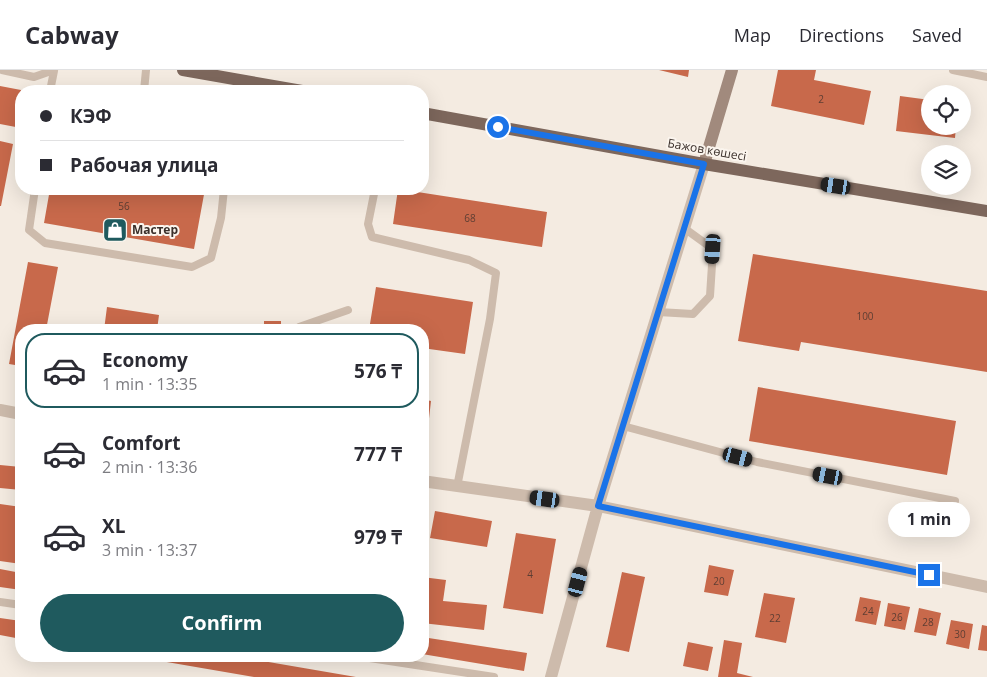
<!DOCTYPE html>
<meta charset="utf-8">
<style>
body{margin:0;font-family:"Open Sans",sans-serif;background:#f7f7f7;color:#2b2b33;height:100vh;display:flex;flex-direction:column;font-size:19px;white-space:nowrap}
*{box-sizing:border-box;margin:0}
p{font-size:16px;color:#7c7c81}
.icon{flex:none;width:28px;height:28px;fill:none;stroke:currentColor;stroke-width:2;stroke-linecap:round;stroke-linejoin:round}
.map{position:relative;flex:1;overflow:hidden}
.sheet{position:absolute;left:15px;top:254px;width:414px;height:338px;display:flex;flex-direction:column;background:#fff;border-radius:20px;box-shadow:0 5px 20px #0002}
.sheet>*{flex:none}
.top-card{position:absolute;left:15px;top:15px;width:414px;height:110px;border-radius:20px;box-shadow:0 5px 20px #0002;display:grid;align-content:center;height:110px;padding:0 25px;background:#fff}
.controls{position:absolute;left:921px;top:15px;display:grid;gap:10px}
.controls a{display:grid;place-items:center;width:50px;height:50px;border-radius:50%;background:#fff;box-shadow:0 5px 20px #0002;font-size:25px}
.end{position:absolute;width:22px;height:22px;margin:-11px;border:6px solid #1a73e8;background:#fff;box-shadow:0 0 0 2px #fff}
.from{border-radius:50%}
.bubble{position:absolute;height:35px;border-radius:18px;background:#fff;box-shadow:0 5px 20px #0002;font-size:16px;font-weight:700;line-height:35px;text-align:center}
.car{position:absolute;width:15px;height:30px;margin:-15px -8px;border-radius:6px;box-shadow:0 0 4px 1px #0007;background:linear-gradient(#222 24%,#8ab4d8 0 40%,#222 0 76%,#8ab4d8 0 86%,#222 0)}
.top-card b{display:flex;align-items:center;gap:18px;height:48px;font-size:19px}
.top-card b+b{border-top:1px solid #e1e1e2}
.top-card i{width:12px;height:12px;background:#2b2b33}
ul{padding:9px 0 0;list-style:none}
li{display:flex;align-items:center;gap:15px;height:75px;margin:0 10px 8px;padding:0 15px;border:2px solid transparent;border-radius:20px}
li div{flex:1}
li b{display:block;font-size:19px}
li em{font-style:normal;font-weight:700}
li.current{border-color:#1f5a5e}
li>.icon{width:45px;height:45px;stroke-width:1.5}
.cta{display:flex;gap:10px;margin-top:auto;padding:10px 25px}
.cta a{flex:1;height:58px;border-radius:30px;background:#1f5a5e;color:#fff;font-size:20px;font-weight:700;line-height:58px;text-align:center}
header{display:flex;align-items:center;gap:30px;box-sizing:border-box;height:70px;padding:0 25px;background:#fff;border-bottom:1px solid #e1e1e2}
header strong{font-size:24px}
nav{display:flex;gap:28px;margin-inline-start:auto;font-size:18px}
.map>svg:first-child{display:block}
</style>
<header>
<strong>Cabway</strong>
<nav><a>Map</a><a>Directions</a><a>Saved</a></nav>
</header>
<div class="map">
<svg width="987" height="607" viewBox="0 0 987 607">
<rect width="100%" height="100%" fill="#f4ebe1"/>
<path fill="#c8694b" d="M659 0H689L688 7Z
M778 0H816L814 10 871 21 864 55 771 36Z
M0 16 21 20V58L0 54Z
M900 26 930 30V56H956L955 68 896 61Z
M0 71 13 74 1 136H0Z
M50 119H205L194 179 44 153Z
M398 119 547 142 542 177 393 154Z
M753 184 987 221V302L801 272 799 281 738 271Z
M28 192 58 197 46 260H21V296L9 294Z
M376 217 473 232 465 284 422 278V260H369Z
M107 237 159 245 157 260H104Z
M264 251H281V260H264Z
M758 317 956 351 947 405 749 371Z
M422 329 431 331 427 366H422Z
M0 395 21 397V420L0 418Z
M0 434 21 437V494L0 491Z
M435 441 492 451 487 477 430 468Z
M516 463 556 469 543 544 503 538Z
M709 495 734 500 728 526 704 522Z
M0 499 21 503V520L0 517Z
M622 502 645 507 629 582 606 577Z
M422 507 446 510 443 531 487 535 484 560 422 553Z
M764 523 795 528 786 573 755 567Z
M860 527 881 531 876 555 855 551Z
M888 533 910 537 905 560 884 556Z
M919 538 941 543 936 566 914 562Z
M0 548 21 551V569L0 565Z
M951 550 973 554 969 579 946 574Z
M982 555 987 556V581L978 580Z
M422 567 527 583 524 601 422 584Z
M724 570 742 573 737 603 753 607H718Z
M688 572 713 577 708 601 683 596Z
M126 585H227L356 607H254Z"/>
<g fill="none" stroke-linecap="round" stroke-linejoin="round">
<path stroke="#cdbbac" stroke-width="8" d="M2 0 34 7 54 0
M953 0 987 7
M50 21 54 1
M144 21 146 0
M35 119 29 160 45 173 192 197 211 188 221 148 224 119
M375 119 368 154 372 167 469 190 496 203 490 249 457 417
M658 242 693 244 710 226 713 179 684 158
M298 260 299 257 348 240
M623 356 757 392 955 431
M0 532 21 535
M350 585 494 607"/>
<path stroke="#cdbbac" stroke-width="12" d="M0 340 21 344
M422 411 598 436 987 517
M551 607 598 436 704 94"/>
<path stroke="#a18a7d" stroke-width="12" d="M704 94 732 0"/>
<path stroke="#7d675c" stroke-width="12" d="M183 0 302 21
M422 43 704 94 987 141"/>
</g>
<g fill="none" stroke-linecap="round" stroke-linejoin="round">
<path stroke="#1a73e8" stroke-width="6" d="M498 57 704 94 598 436 929 505"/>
</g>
<defs>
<symbol id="shop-square" viewBox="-11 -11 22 22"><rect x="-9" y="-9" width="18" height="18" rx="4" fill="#1f5a5e" stroke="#fbf5ee"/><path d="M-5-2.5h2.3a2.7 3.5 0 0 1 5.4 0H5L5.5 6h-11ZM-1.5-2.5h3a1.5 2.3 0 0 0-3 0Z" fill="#fff"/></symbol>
</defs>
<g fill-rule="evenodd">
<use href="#shop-square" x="101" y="146" width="28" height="28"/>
</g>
<g text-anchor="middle" stroke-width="4" stroke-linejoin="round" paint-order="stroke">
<g font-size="10" fill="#5e3e33">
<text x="821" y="33">2</text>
<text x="124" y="140">56</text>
<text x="470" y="152">68</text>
<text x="865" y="250">100</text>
<text x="530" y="508">4</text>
<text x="719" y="515">20</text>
<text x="868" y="545">24</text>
<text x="897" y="551">26</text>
<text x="775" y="552">22</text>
<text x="928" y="556">28</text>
<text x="960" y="568">30</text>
</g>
<g font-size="12" fill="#3b302b" stroke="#fbf5ee">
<text transform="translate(707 80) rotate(10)" y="4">Бажов көшесі</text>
</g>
<g font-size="12" font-weight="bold" fill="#3b302b" stroke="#fbf5ee" text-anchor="start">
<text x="132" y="164">Мастер</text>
</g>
</g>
</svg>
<div class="controls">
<a><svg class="icon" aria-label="locate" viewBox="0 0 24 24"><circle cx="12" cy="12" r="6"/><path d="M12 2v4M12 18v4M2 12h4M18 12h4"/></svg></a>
<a><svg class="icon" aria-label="layers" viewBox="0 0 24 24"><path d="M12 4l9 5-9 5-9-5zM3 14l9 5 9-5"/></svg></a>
</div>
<i class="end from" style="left:498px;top:57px"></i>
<i class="end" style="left:929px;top:505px"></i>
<div class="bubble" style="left:888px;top:432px;width:82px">1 min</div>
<i class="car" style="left:836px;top:116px;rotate:279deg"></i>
<i class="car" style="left:713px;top:179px;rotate:184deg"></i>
<i class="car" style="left:738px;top:387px;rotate:105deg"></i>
<i class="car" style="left:828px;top:406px;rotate:281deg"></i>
<i class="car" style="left:545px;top:429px;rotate:278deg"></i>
<i class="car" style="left:578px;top:512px;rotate:15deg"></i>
<div class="top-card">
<b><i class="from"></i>КЭФ</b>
<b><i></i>Рабочая улица</b>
</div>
<section class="sheet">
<ul>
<li class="current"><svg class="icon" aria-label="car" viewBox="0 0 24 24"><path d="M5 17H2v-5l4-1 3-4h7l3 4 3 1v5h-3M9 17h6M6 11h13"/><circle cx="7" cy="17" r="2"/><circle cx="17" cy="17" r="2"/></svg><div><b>Economy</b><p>1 min · 13:35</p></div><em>576 ₸</em></li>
<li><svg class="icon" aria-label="car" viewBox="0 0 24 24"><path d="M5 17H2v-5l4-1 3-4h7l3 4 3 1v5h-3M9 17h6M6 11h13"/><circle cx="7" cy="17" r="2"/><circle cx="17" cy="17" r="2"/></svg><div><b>Comfort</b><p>2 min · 13:36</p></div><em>777 ₸</em></li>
<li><svg class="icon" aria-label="car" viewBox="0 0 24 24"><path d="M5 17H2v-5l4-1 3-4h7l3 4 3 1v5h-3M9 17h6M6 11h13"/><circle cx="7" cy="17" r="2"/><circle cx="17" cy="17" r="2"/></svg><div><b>XL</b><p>3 min · 13:37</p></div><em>979 ₸</em></li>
</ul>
<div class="cta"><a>Confirm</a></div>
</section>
</div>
